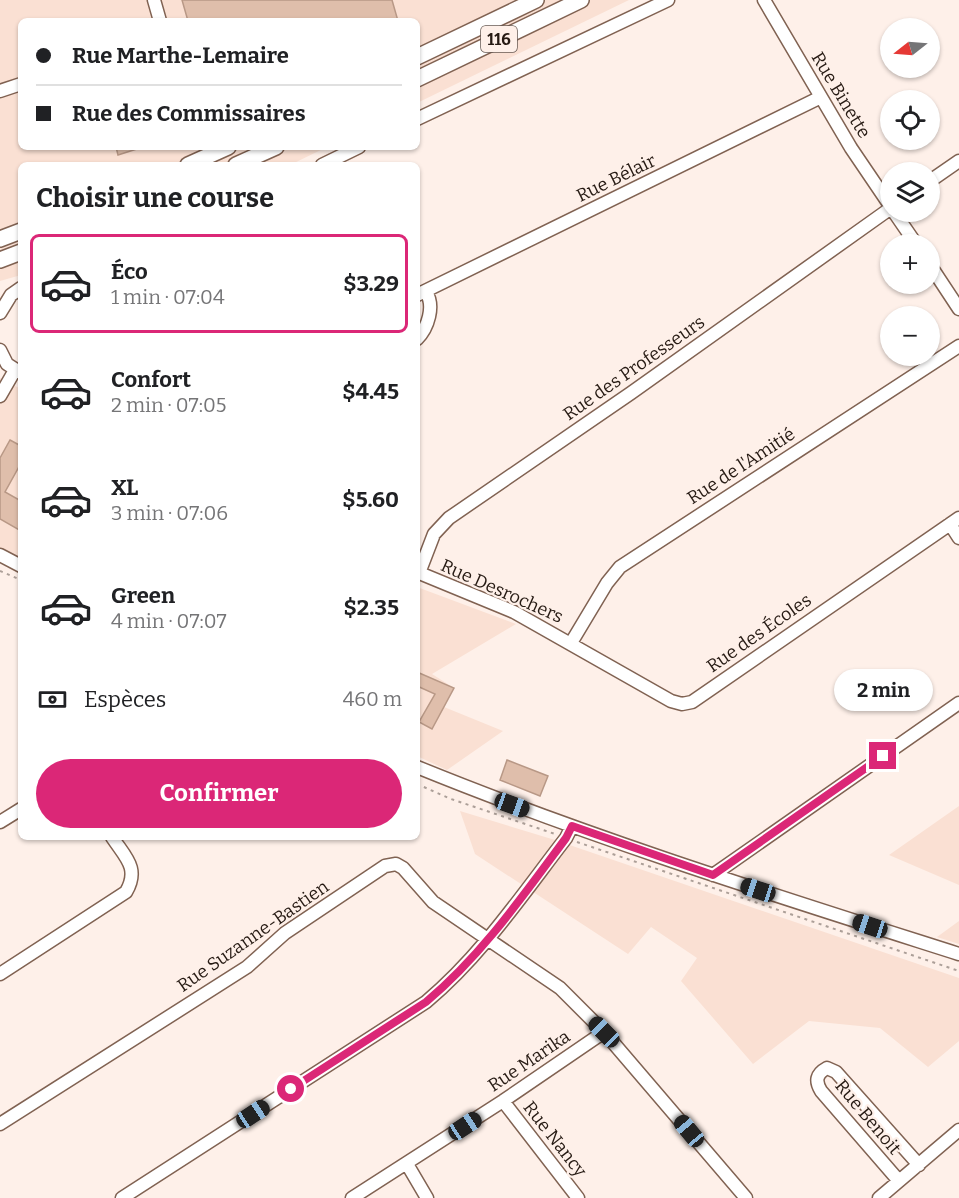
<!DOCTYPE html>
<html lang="fr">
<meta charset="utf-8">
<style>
body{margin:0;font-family:Bitter,serif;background:#f6f6f6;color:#202124;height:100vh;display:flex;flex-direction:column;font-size:22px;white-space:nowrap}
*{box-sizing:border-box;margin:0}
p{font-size:20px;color:#757577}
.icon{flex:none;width:33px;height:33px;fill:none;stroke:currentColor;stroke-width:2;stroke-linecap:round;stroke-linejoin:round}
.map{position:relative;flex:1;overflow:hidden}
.sheet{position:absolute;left:18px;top:162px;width:402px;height:678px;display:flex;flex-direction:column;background:#fff;border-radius:9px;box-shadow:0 2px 4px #0004}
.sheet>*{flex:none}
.guide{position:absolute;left:18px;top:18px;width:402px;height:132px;border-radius:9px;box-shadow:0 2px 4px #0004;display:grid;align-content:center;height:132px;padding:0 18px;background:#fff}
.needle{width:39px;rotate:253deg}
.controls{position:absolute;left:880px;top:18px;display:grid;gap:12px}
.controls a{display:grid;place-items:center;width:60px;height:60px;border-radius:50%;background:#fff;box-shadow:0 2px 4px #0004;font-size:30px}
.end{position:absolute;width:27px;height:27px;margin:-14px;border:8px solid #db2777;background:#fff;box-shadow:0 0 0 3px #fff}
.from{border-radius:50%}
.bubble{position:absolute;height:42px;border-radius:21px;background:#fff;box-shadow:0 2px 4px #0004;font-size:20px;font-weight:700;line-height:42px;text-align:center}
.car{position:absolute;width:18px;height:36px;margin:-18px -9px;border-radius:8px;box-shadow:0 0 4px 2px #0007;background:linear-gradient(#222 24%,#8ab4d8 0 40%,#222 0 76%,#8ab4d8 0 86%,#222 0)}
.guide b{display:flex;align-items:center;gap:21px;height:57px;font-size:22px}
.guide b+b{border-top:2px solid #e0e0e0}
.guide i{width:15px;height:15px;background:#202124}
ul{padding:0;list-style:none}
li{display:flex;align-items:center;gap:18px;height:99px;margin:0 12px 9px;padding:0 6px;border:3px solid transparent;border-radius:9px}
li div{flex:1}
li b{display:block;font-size:22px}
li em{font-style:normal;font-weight:700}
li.selected{border-color:#db2777}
li>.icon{width:54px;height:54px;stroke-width:1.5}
h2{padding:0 18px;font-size:27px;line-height:72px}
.pay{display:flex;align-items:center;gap:15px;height:66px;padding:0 18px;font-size:22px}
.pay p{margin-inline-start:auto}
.button{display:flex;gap:12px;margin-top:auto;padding:12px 18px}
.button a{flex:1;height:69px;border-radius:36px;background:#db2777;color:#fff;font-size:24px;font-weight:700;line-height:69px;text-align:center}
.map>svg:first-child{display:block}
</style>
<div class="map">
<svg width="959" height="1198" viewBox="0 0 959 1198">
<rect width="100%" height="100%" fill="#fef0e9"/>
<path fill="#fae0d3" d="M0 0H629L417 103V21H21V147H327L290 165H21V275L0 281Z
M0 378 21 389V560L0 549Z
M417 587 516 624 432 674 454 688 444 707 503 731 447 770 417 756Z
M959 806V885L889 855Z
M460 811 555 840 959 978V1041L928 1067 880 1028 809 1021 753 1064 681 981 697 958 651 927 628 954 475 854Z
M959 921V944L937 937Z"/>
<path fill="#dfbeab" stroke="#b89886" stroke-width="1.5" d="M182 0H392L398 21H188Z
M116 147H143L118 155Z
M10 440 21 446V463L5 492 21 501V531L0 519V458Z
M417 672 454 688 432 729 419 722 435 694 417 686Z
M507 760 548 776 540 796 500 780Z"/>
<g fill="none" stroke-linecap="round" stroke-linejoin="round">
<defs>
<path id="minor" d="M154 0 160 21
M764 0 851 148 891 207
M0 91 21 84
M417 119 668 0
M322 165 359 147
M930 181 959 161
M894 212 916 244
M930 265 959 309
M417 295 821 97
M0 313 11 295 21 288
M417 339C428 328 435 306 426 292
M0 350 7 364 21 373
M0 396 15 370
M950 524 959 538
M0 555 21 566
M417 572 514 612 671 701 682 704 692 702 959 518
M419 573 434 534 449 518 631 393 891 208
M571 643 607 583 620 567 959 346
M417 767C594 839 777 896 959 954
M0 822 21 809
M713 875 959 703
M0 974 126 892C140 868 125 857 112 837
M503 1101 578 1198
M0 1124 247 967 285 933 385 866 396 864 403 868 433 902 560 988 604 1032 746 1198
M407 1164 427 1198
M899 1181 821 1091C815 1081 816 1074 827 1068L836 1072 919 1165
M122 1198 426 1002C481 956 522 895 566 838L572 826
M352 1198 503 1101 604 1032
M879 1198 959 1130"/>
<path id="major" d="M417 57 536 0
M417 79 581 0
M188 165 228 147
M236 165 276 147
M0 239 21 231
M0 260 21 252"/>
</defs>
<use href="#minor" stroke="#806252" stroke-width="15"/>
<use href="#major" stroke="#806252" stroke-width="18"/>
<path stroke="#ac9f98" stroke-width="2" stroke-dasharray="3 4.5" stroke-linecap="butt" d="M0 571 21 580
M417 784 451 799 555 834
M577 842 959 971"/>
<use href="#minor" stroke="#fff" stroke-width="12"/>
<use href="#major" stroke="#fff" stroke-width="15"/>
</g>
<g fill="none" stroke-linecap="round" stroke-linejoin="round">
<path stroke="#db2777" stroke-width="8" d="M291 1089 426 1002C481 956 523 896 566 838L572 826 713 875 883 756"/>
</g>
<g text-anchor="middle" stroke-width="4.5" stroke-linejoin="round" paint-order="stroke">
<rect fill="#fef0e9" stroke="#675a53" stroke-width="1.5" x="481" y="26" width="36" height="26" rx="4.5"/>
<g font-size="16" font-weight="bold" fill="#261a13">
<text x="499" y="45">116</text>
</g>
<g font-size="18" fill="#261a13" stroke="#fef0e9">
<text transform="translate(841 95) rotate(59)" y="6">Rue Binette</text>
<text transform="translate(616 178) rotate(-26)" y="6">Rue Bélair</text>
<text transform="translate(634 368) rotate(-35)" y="6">Rue des Professeurs</text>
<text transform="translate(741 466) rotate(-33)" y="6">Rue de l'Amitié</text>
<text transform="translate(502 591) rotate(24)" y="6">Rue Desrochers</text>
<text transform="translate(759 633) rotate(-35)" y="6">Rue des Écoles</text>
<text transform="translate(253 936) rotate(-35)" y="6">Rue Suzanne-Bastien</text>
<text transform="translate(529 1061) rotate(-34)" y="6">Rue Marika</text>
<text transform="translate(868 1117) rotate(50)" y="6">Rue Benoit</text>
<text transform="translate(555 1139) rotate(52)" y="6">Rue Nancy</text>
</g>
</g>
</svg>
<div class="controls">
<a><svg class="needle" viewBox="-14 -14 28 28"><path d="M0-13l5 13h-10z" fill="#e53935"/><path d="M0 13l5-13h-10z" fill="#757577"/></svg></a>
<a><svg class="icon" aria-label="locate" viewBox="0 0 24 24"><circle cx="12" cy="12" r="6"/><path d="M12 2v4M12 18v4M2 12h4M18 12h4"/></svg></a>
<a><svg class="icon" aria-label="layers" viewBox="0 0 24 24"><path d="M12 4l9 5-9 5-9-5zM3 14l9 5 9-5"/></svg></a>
<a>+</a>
<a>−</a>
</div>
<i class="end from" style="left:291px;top:1089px"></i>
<i class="end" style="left:883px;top:756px"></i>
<div class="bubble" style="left:834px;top:669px;width:99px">2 min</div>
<i class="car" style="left:512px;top:805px;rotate:110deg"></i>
<i class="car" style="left:758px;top:890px;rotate:288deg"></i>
<i class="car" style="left:870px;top:926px;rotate:288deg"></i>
<i class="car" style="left:604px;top:1032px;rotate:315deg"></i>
<i class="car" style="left:253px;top:1114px;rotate:57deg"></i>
<i class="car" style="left:465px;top:1126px;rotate:57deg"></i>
<i class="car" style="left:689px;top:1131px;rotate:320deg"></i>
<div class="guide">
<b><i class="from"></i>Rue Marthe-Lemaire</b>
<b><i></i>Rue des Commissaires</b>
</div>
<section class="sheet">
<h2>Choisir une course</h2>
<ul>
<li class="selected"><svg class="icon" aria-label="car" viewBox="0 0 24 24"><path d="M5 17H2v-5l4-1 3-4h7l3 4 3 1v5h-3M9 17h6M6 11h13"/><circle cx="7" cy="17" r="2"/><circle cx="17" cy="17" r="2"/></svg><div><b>Éco</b><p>1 min · 07:04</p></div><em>$3.29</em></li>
<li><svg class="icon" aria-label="car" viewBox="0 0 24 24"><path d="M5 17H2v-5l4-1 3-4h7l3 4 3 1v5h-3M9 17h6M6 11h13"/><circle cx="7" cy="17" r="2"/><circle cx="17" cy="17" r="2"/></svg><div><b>Confort</b><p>2 min · 07:05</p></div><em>$4.45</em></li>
<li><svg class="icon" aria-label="car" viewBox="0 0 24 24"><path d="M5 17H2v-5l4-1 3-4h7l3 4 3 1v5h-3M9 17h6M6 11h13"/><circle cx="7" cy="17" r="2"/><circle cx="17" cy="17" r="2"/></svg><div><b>XL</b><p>3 min · 07:06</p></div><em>$5.60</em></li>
<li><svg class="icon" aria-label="car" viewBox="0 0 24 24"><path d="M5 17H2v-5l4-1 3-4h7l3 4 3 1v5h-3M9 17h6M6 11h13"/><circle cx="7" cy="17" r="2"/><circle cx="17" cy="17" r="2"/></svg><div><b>Green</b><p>4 min · 07:07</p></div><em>$2.35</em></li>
</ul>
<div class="pay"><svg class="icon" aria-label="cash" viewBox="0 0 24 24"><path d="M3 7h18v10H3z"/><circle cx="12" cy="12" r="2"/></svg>Espèces<p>460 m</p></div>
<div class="button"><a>Confirmer</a></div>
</section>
</div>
